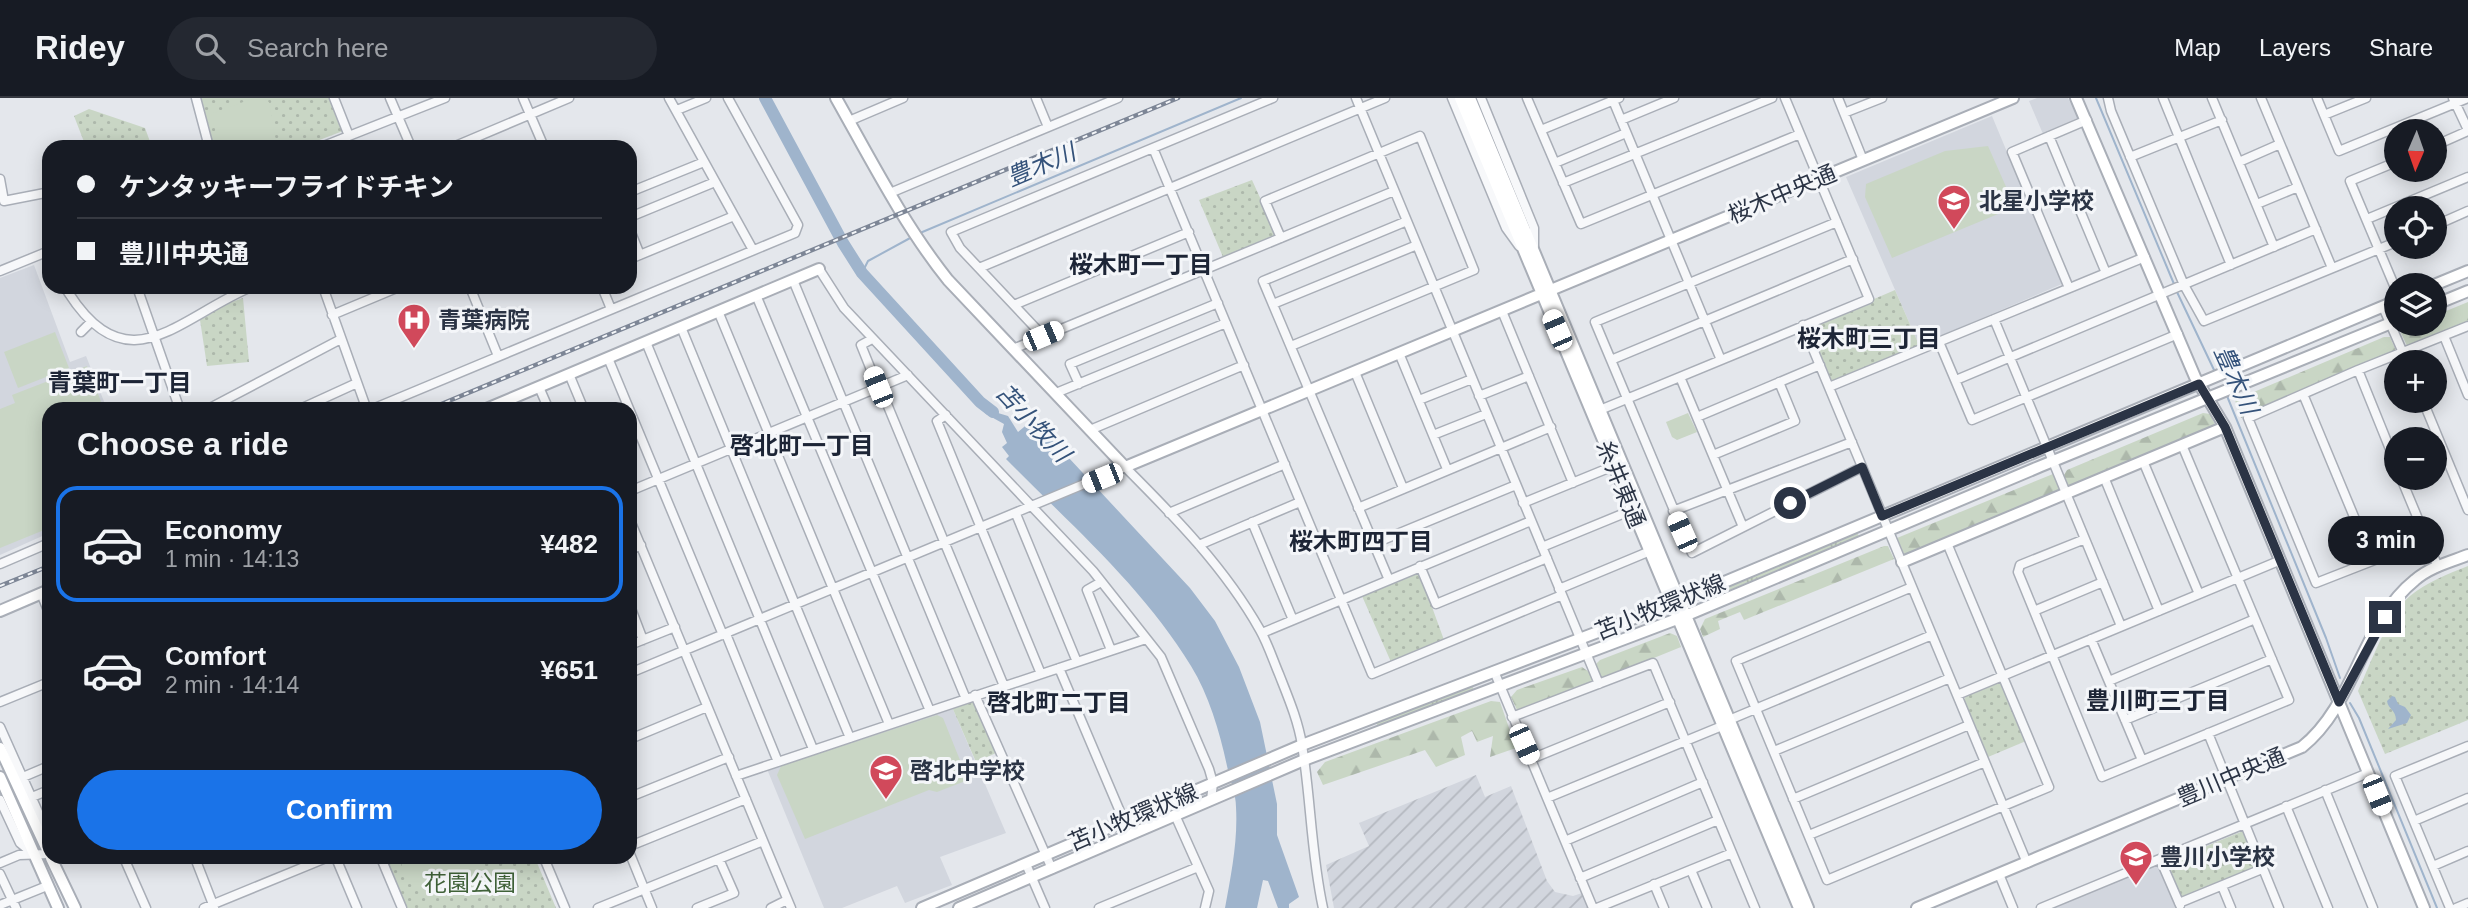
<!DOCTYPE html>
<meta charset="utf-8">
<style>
body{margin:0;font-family:Arial,"Noto Sans JP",sans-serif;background:#242831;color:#f1f3f6;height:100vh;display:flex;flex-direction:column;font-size:26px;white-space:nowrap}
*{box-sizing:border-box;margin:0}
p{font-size:23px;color:#9ea1a6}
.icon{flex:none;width:38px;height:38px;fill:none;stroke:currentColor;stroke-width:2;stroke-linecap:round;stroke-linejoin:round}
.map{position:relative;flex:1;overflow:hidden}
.panel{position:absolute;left:42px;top:304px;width:595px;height:462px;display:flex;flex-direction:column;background:#171b24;border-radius:21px;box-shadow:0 4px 18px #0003}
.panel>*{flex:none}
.top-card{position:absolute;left:42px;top:42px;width:595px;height:154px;border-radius:21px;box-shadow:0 4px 18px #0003;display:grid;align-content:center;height:154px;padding:0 35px;background:#171b24}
.needle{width:46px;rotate:182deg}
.fabs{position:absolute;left:2384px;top:21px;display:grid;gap:14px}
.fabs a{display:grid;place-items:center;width:63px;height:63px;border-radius:50%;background:#171b24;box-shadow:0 4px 18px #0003;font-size:35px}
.end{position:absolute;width:32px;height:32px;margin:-16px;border:9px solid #2b3445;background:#fff;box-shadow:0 0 0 4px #fff}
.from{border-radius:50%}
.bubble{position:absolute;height:49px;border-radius:24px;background:#171b24;box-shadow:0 4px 18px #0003;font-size:23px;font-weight:700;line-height:49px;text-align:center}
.car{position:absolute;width:21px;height:42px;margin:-21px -10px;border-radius:9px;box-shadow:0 0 5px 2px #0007;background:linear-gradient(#fff 24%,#345 0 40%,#fff 0 76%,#345 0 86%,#fff 0)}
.top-card b{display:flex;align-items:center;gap:24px;height:66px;font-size:26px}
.top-card b+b{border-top:2px solid #363941}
.top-card i{width:18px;height:18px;background:#f1f3f6}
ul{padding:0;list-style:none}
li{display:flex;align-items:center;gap:21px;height:116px;margin:0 14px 10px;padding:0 21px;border:4px solid transparent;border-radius:21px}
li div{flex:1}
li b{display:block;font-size:26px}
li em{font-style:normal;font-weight:700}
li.on{border-color:#1a73e8}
li>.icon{width:63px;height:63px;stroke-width:1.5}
h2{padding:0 35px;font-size:32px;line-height:84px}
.action{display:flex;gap:14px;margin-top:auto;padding:14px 35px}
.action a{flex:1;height:80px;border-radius:42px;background:#1a73e8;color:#fff;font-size:28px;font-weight:700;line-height:80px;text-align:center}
header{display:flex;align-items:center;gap:42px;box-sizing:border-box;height:98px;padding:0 35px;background:#171b24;border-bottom:2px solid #363941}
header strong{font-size:33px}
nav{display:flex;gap:38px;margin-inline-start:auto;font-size:24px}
.search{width:490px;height:63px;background:#242831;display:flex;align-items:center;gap:18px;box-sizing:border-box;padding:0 24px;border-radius:38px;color:#9ea1a6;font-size:26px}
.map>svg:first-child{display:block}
</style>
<header>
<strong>Ridey</strong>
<div class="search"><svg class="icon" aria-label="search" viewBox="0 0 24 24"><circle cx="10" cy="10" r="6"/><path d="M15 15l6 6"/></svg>Search here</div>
<nav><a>Map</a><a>Layers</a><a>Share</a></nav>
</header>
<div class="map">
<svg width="2468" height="810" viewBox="0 0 2468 810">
<defs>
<pattern id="industrial-furrows" width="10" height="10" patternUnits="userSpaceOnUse" patternTransform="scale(1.75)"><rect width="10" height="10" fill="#d2d6de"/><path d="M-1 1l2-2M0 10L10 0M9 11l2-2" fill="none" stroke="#b4b8c0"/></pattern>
<pattern id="grass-tufts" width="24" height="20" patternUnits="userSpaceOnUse" patternTransform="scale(1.75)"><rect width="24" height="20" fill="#c9d6c5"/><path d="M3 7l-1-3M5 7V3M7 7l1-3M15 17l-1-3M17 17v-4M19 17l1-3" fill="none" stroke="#adb8ab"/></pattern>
<pattern id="forest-firs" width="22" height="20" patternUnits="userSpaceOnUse" patternTransform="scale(1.75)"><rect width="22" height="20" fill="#c9d6c5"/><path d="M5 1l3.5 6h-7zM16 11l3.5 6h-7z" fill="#adb8ab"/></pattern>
<pattern id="park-dots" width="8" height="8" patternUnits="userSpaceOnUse" patternTransform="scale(1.75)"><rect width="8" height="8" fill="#c9d6c5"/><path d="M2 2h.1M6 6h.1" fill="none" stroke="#adb8ab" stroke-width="1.8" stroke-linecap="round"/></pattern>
</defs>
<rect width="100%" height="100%" fill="#e4e7ec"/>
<path fill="#d2d6de" d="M2037 0H2068L2078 21 2043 36 2029 3Z
M1992 18 2062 186 1919 247 1846 79Z
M34 167 70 264 86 258 107 311 49 312V435L0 457V180Z
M952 609 1006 735 940 759 952 787 905 805 897 788 842 810H824L767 671Z
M2158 767 2176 810H2053Z"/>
<path fill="url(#industrial-furrows)" d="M1476 677 1485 699 1511 688 1547 783 1555 794 1573 798 1582 795 1588 810H1334L1326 767 1369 748 1359 725Z"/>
<path fill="url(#grass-tufts)" d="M1857 435 1859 438 1725 494 1724 490Z
M1472 587 1474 592 1378 629 1376 624Z"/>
<path fill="url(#forest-firs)" d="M2468 204V223L2407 248 2401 235C2410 224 2422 226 2434 226V218Z
M2384 239H2390L2396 253 2241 320 2235 302Z
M2203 315 2210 316 2216 329 2069 389 2064 377 2067 372Z
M2053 376 2060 393 1905 458 1897 440Z
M1884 448H1888L1894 461 1744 522 1740 514 1718 523 1720 531 1703 539 1700 531 1705 521Z
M1670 535 1677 538 1681 549 1602 581 1596 566 1600 562Z
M1582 569 1589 574 1593 583 1517 612 1511 599 1517 592Z
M1491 603 1500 604 1516 650 1490 659 1493 638 1477 644 1472 633 1461 639 1465 657 1436 669 1425 652 1323 687 1317 674 1325 664Z"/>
<path fill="url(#park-dots)" d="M200 0H330L343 33 301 49H213Z
M89 11 145 30 152 49H86L74 18Z
M1252 82 1276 135 1275 139 1223 159 1199 102Z
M1895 192 1919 247 1832 284 1809 229Z
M243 200 249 264 207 268 200 222 229 205Z
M2468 468V622L2385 656 2358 593C2371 565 2387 518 2410 498 2427 484 2448 476 2468 468Z
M1413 475 1420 476 1444 542 1391 564 1362 498Z
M1997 585 2003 587 2026 643 1988 659 1964 602 1966 598Z
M970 602 974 603 996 655 976 664 952 609Z
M2243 733 2258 767 2256 771 2184 800 2181 799 2167 767 2168 764Z
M385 760H535L556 810H406Z"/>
<path fill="#c9d6c5" d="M254 0H262L269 4 277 49H220L211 16Z
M1988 48 2015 109 1892 160 1865 99 1866 86 1945 53Z
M55 234 69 270 18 290 4 254Z
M87 268 104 311 49 312V430L0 450V311L15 305 12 297Z
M1688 315 1697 334 1677 342 1672 339 1666 324Z
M937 617 943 620 968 682 937 694 929 692 805 741 777 677 781 668Z
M401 760H485L472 796 466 799 403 778Z"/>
<path fill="#9fb4cc" d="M982 305 998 315 1008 318 1018 334 1030 324 1037 333 1041 330 1190 490 1215 523 1239 569 1260 624 1277 706V737L1299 799 1289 806V810H1278L1268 783 1263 782 1257 810H1225C1231 777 1238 743 1236 709 1236 696 1230 681 1227 668 1220 635 1209 597 1191 568 1143 489 1070 426 1006 361L1009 358 1002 349 1007 345 1002 334 1004 326 986 316 977 306Z
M2392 598 2395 599 2398 606 2405 609 2411 617 2407 625 2388 631 2396 622C2396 612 2388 611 2387 603Z"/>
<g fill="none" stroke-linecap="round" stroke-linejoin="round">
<path stroke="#9fb4cc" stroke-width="2" d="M2096 0 2174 186
M920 135 1241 0
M862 175 868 163 912 139
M2177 194 2215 274
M2227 298 2326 540 2340 580
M2350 605 2359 620 2437 810"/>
<path stroke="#9fb4cc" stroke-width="12" d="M765 0 843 145 862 175 980 304 993 314"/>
<defs>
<path id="street" d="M196 0 209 49
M334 0 349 38
M390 0 411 49
M523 0 544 49
M669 0 753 152
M1036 0 1048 29
M1356 0 1599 586
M1452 0 1506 130 1519 148
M1481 0 1534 130V148
M1527 0 1581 126 1800 36
M1612 0 1721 262
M1838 0 1863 62
M2108 0 2111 13 2184 187 2204 223 2396 144
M2163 0 2231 167
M2212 0 2274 149
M2261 0 2332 170
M2317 0 2339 53 2468 0
M2453 0 2468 32
M677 12 706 0
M1844 15 1882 0
M2324 17 2366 0
M1621 22 1674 0
M849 23 903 0
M1541 32 1619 0
M2049 38 2106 175
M2434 48 2468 33
M321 49 445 0
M453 49 569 0
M1153 50 1372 576 1562 497
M2130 59 2222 22
M2239 64 2280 46
M2396 64 2350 83 2396 192
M1555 65 1626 35
M0 81 4 103 45 95
M1563 85 1772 0
M630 94 704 64
M890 95 1118 0
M2257 106 2298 89
M630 119 715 84
M2367 121 2468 79
M1837 124 1595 224 1692 455 1862 369
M2434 128 2468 113
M630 132 640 157
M1281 140 1265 103 1420 38 1474 172 1291 248
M630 161 734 118
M979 170 1385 0
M819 171 844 210 1093 473 1161 559 1209 671 1213 685 1211 702
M0 173 49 153
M793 182 966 601
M137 189 180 312
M323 189 367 312
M470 189 498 258
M602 189 611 211
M2069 190 2012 54 2087 22
M68 194C128 288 178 220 251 189
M756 197 930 613
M1273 206 1417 147
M1014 207 1189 134
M2383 209 2407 264
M718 213 889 626
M1502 213 1573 385
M332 217 399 189
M1994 221 2121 528
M1803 227 2027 765
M681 229 850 640
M81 234 91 224
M1043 238 960 150 951 134 1273 0
M2444 238 2468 297
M872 241 861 247 878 289
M646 244 813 651
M1939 244 1972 322 2178 236
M1013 251 1394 93
M1399 255 1447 371
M608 260 723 537
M1611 262 1853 161
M2358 272 2396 366
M1355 274 1403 390
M569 276 584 312
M1680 279 1743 429
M1956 282 2316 131
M1079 286 1070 266 1218 205
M539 289 549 312
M880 289 1004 588
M1829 289 2145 159
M1056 295 1226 225
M2303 296 2372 462
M1479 298 1529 278
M510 301 514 312
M1419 302 1472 281
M2423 303 2468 412
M206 312 341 241
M298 312 357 285
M370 312 795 135 798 127 728 0
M1595 314 1869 201 1785 0
M946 317 937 323 1041 576
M1697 319 1820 267
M1090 332 1244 267
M1433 337 1486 316
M1713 357 1795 323 1779 284
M2143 363 2199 496
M2104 379 2159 513
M2401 380 2438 469
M630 393 908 277
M1523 405 1616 367
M1358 410 1551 329
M1673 413 1852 344
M1169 415 1285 366
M1016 416 1077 564
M630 422 791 810
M1252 424 1293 522
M2085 441 2020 467 2018 474 2102 679 2289 602 2182 347
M2426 442 2316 485 2248 320 2358 272 2468 228
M1373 446 1516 387
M1199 447 1300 404
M1542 449 1637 410
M630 452 641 447
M0 466 49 445
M1420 468 1436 506 1547 460
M1389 482 1263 183 1407 123
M1101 484 1087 492 1111 552
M1912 489 1736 563 1827 782 2049 689 1947 445
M1559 491 1655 451
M41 495 49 515
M630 508 643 542
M2034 513 2103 484
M1262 535 1531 423
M726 536 778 664
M2091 541 2142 662
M630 547 675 529
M1059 570 1124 723
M1494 573 1593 810
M630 575 1125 369C1175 419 1225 470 1260 532 1268 546 1273 562 1279 576 1288 599 1298 622 1302 647 1311 701 1311 756 1323 810
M2109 583 2255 521
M975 597 1052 771
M1957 597 2281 462
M0 604 49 584
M1512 619 1653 565 1755 810
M2125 622 2272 561
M0 629 47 734 49 752
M2208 635 2279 810
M630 641 707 609
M1774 653 1950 580
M1531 661 1670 604
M736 678 1146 541
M23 679 49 668
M2325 692 2373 810
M32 699 49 692
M630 699 729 659
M1547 700 1722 628 1729 622 1932 537
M1793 701 1969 627
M0 702 20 745 32 755
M2286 708 2328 810
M1175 717 1209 793 1205 810
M2414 723 2468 700
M1809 737 1985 664
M1565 743 1703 684
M630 748 746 701
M630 756 652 810
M124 760 146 810
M195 760 214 809
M336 760 357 810
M381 760 402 810
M544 760 565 810
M2160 761 2180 807
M0 765 19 757 49 756
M1026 766 1045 810
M2433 768 2468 753
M1691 772 1707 810
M0 776 16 810
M1999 776 2013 810
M1580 780 1718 722
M1654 786 1664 810
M2222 788 2231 810
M2179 805 2262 771
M0 807 47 788
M204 810 326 760
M598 810 763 743
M697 810 734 795 719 761
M771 810 787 802
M1099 810 1198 769
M1597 810 1732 755
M2041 810 2368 675
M2450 810 2395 678 2468 648
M2456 810 2468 805"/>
<path id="secondary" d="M836 0C871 62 904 127 948 182L1125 369 2013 0
M1460 0 1799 810
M1470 0 1808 810
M2076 0 2195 279 2225 329 2424 810
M2434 187 2468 173
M2434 207 2468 193
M484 312 819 171
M1902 464 2225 329
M0 513 49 492
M0 650 49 756
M0 679 58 810
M51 760 75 810
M922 810 1302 647 1679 503 2396 203
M959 810 1304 662 1685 518 2041 368 2396 223
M1917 810 2302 649C2356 606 2361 525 2415 482 2430 469 2450 464 2468 457"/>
</defs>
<use href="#street" stroke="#a9aeb7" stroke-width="11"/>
<use href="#secondary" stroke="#a9aeb7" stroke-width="14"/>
<use href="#street" stroke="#f7f8fa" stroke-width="8"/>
<use href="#secondary" stroke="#fff" stroke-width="10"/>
<defs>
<path id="rail" d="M427 312 1178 0
M0 488 49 468"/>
</defs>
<use href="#rail" stroke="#7d8696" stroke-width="4.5"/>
<use href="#rail" stroke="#f4f6f9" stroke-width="2" stroke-dasharray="5" stroke-linecap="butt"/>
</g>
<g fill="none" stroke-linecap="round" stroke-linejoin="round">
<path stroke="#2b3445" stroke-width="9" d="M1790 405 1862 369 1882 418 2199 286 2225 329 2339 604 2385 519"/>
</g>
<defs>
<symbol id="school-pin" viewBox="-11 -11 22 30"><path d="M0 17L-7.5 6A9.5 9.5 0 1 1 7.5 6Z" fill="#d1495b" stroke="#f4f6f9"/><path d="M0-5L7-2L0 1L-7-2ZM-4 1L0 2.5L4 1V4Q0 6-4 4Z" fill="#fff"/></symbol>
<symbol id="hospital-pin" viewBox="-11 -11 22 30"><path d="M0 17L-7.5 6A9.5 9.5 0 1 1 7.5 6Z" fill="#d1495b" stroke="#f4f6f9"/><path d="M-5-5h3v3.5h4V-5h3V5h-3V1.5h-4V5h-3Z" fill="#fff"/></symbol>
</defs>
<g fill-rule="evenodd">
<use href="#school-pin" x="1935" y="84" width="38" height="52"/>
<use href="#hospital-pin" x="395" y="203" width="38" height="52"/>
<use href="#school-pin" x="867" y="654" width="38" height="52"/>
<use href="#school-pin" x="2117" y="740" width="38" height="52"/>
</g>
<g text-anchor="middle" stroke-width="6" stroke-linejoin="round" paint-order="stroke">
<g font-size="23" fill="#2b3445" stroke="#f4f6f9">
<text transform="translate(1782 96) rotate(-23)" y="8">桜木中央通</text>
<text transform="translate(1621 386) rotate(68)" y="8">糸井東通</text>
<text transform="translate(1660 509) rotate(-22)" y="8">苫小牧環状線</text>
<text transform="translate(2231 679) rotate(-23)" y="8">豊川中央通</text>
<text transform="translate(1133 719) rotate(-23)" y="8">苫小牧環状線</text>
</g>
<g font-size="23" font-weight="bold" fill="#2b3445" stroke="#f4f6f9" text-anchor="start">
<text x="1979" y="111">北星小学校</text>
<text x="438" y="230">青葉病院</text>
<text x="910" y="681">啓北中学校</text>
<text x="2160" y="767">豊川小学校</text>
</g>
<g font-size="23" fill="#3f6138" stroke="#f4f6f9">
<text x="470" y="793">花園公園</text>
</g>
<g font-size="24" font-style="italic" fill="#34527a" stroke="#f4f6f9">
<text transform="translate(1041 67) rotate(-23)" y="8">豊木川</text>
<text transform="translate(2236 282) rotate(66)" y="8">豊木川</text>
<text transform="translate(1033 325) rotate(47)" y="8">苫小牧川</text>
</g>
<g font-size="24" font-weight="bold" fill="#1d2536" stroke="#f4f6f9">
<text x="1141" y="175">桜木町一丁目</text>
<text x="1869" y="249">桜木町三丁目</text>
<text x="120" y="293">青葉町一丁目</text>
<text x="802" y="356">啓北町一丁目</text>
<text x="1361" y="452">桜木町四丁目</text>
<text x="2158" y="611">豊川町三丁目</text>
<text x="1059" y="613">啓北町二丁目</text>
</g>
</g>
</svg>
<div class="fabs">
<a><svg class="needle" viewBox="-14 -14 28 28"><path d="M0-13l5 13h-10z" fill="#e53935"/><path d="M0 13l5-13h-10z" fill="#9ea1a6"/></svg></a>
<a><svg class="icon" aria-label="locate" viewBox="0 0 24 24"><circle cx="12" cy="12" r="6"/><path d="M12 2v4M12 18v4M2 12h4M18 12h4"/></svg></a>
<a><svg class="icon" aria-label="layers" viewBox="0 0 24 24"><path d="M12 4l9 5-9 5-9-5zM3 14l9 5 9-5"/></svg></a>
<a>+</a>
<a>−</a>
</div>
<i class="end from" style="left:1790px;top:405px"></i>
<i class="end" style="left:2385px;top:519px"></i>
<div class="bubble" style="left:2328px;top:418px;width:116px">3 min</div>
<i class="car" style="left:1557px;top:232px;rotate:337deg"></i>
<i class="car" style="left:1043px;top:238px;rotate:67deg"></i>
<i class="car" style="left:878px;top:289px;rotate:338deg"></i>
<i class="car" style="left:1102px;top:380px;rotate:248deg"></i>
<i class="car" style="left:1682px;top:434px;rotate:336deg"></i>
<i class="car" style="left:1524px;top:646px;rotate:156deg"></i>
<i class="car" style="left:2377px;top:697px;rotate:158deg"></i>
<div class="top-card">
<b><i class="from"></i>ケンタッキーフライドチキン</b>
<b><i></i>豊川中央通</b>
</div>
<section class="panel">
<h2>Choose a ride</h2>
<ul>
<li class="on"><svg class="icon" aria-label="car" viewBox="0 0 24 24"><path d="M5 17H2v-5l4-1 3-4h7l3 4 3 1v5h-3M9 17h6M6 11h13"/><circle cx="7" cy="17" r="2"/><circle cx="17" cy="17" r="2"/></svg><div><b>Economy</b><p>1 min · 14:13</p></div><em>¥482</em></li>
<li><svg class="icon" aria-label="car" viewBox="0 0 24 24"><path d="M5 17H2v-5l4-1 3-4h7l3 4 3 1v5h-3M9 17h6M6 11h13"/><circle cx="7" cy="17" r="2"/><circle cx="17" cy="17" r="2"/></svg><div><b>Comfort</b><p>2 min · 14:14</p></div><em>¥651</em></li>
</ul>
<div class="action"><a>Confirm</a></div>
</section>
</div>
